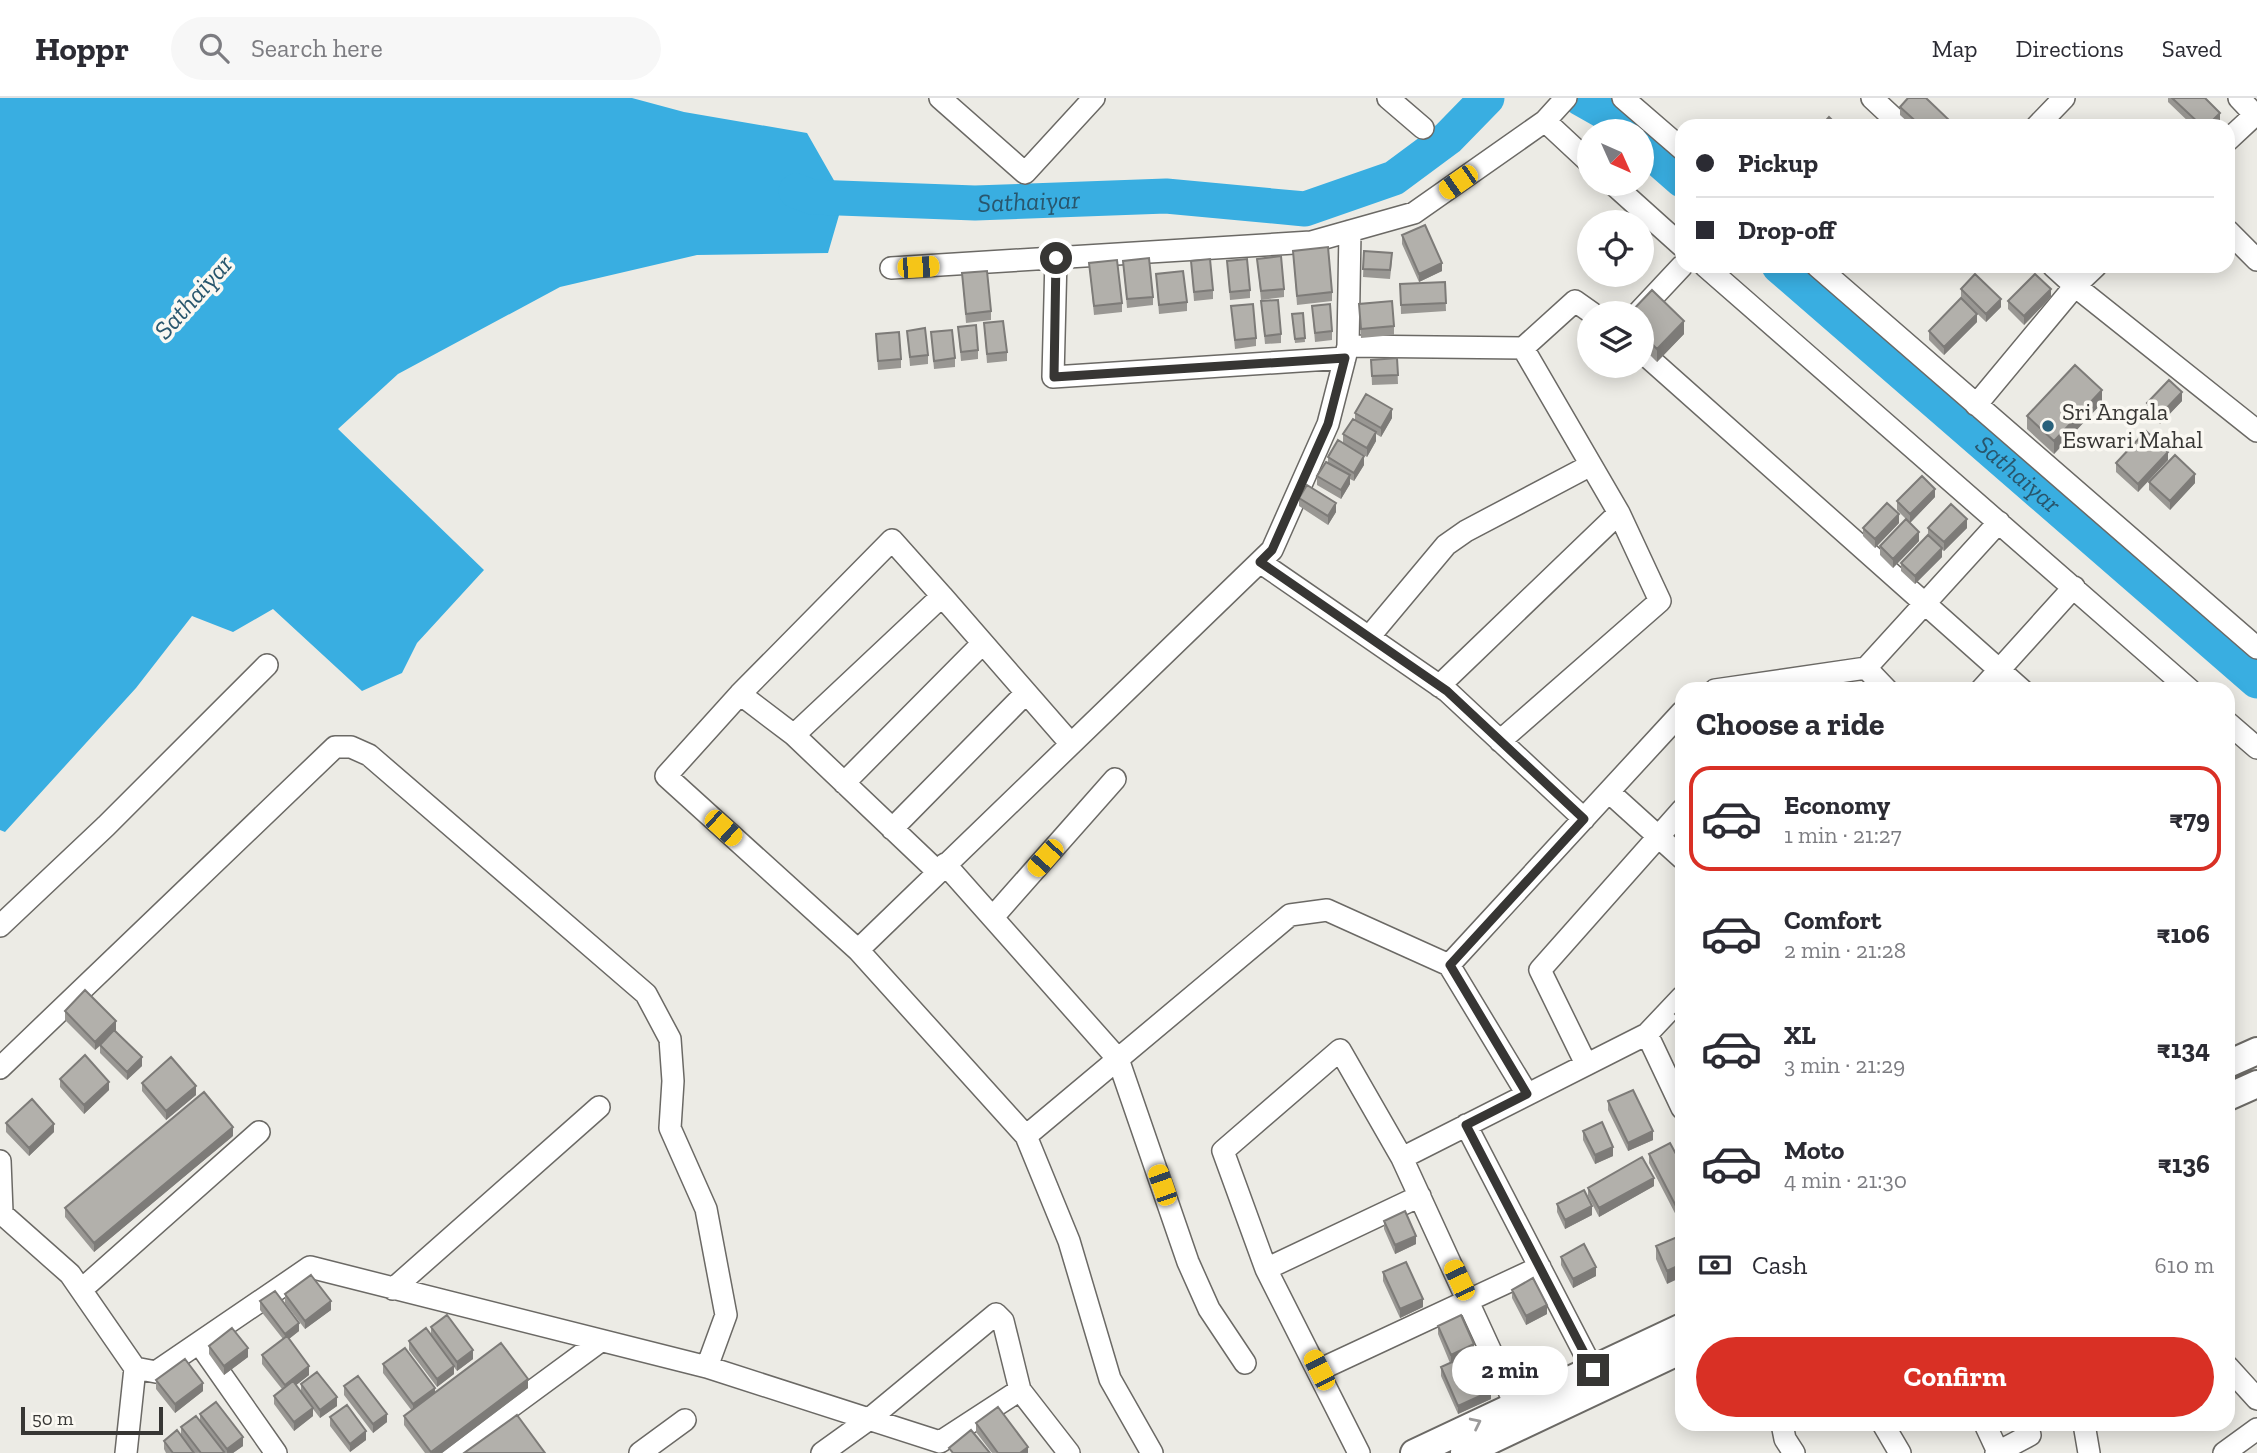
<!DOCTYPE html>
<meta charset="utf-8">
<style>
body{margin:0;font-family:"Zilla Slab",serif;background:#f7f7f7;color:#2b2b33;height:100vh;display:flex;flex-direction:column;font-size:26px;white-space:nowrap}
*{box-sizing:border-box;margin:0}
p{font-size:23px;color:#7c7c81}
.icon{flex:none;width:38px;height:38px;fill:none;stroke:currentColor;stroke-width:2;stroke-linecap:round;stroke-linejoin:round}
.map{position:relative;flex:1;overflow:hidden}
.side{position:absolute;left:1675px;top:584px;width:560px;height:749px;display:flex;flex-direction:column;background:#fff;border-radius:21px;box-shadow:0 4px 18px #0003}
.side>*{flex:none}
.top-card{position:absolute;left:1675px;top:21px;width:560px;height:154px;border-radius:21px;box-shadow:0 4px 18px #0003;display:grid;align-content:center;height:154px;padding:0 21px;background:#fff}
.needle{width:46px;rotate:135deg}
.tools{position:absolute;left:1577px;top:21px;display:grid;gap:14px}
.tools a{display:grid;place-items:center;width:77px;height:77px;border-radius:50%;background:#fff;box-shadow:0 4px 18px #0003;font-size:35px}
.scale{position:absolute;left:21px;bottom:18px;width:142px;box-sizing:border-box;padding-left:7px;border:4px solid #373634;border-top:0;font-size:19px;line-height:24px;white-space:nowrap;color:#373634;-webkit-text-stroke:5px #faf8f2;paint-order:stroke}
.end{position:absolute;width:32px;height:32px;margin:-16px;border:9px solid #373634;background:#fff;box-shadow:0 0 0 4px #fff}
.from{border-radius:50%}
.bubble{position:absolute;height:49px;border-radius:24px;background:#fff;box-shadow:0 4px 18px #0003;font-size:23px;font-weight:700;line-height:49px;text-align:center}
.car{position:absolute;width:21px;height:42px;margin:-21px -10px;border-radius:9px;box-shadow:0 0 5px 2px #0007;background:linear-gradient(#f5c518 24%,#345 0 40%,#f5c518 0 76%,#345 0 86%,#f5c518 0)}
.top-card b{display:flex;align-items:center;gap:24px;height:66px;font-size:26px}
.top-card b+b{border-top:2px solid #e1e1e2}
.top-card i{width:18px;height:18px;background:#2b2b33}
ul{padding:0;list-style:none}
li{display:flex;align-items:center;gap:21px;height:105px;margin:0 14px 10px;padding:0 7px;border:4px solid transparent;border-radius:21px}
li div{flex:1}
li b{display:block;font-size:26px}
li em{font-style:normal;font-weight:700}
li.active{border-color:#d93025}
li>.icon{width:63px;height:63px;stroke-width:1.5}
h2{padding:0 21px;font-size:32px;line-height:84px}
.pay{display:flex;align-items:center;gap:18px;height:77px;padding:0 21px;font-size:26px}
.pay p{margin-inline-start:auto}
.button{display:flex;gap:14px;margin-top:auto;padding:14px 21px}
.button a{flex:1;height:80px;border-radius:42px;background:#d93025;color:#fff;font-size:28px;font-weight:700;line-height:80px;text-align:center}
header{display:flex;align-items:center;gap:42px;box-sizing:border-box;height:98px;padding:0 35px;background:#fff;border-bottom:2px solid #e1e1e2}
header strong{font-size:33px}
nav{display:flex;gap:38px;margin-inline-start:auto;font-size:24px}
.search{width:490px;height:63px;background:#f7f7f7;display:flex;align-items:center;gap:18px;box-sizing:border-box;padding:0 24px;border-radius:38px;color:#7c7c81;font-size:26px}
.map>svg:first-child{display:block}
</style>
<header>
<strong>Hoppr</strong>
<div class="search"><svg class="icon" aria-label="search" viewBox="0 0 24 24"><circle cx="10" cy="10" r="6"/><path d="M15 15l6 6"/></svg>Search here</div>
<nav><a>Map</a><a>Directions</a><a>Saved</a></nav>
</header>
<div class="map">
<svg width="2257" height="1355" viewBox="0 0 2257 1355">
<rect width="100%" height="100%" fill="#ecebe5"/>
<path fill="#39aee1" d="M0 0H632L684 14 807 35 844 100 828 155 697 157 560 189 398 276 338 331 484 472 417 545 402 575 362 593 273 511 233 534 192 518 136 590 5 734 0 732Z"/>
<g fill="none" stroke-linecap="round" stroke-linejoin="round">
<g stroke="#39aee1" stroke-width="35">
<path d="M1580 0 1603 13 1626 33"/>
<path d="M1642 47 1682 82"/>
<path id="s1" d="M796 93 812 99 975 105 1166 98 1305 111 1394 80 1448 40 1487 0"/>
<path id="s2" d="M1779 168 2257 583"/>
</g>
<defs>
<path id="minor" d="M940 0 1025 75 1094 0
M1388 0 1423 30
M1623 0 1682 51
M1872 0 1902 28
M2239 0 2257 19
M1545 23 1566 0
M2037 28 2064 0
M2228 42 2257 15
M1613 86 1682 148
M2228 133 2257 162
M1056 160 1053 279 1345 260
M1705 168 2190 592
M1817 168 2257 550
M2053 168 2075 188 2096 168
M891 170 1311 144 1414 115 1545 23 1589 64
M1638 215 1682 168
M1348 248 1523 250 1619 415 1660 503 1500 643
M1523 250 1575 203 1592 215
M1642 254 2022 592
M1976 307 2075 188 2257 333
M1260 464 1447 593 1584 721
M1369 539 1446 447 1466 433 1591 367
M1866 570 1887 592
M1439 588 1619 415
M1715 592 1866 570 1999 424
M1981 592 2074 489
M740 596 666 678 858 852
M2228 625 2257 650
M794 637 740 596 892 442 942 498
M844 685 983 545
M1609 694 1682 760
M892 731 1026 595
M945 766 1118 961 1188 1164 1209 1211 1245 1265
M937 773 794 637 942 498 1071 646
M993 819 1115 681
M0 828 106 728 267 567
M1449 867 1527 996
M1647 936 1682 1010
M1586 966 1540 872 1682 712
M0 970 335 649H351L369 657 646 896 670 941 673 983 670 1030 706 1111 726 1217 707 1269
M1466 1027 1593 1272
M1026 1038 1290 817 1327 812 1449 867 1682 614
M0 1063 2 1114
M0 1114 70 1176 135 1270 156 1274 310 1169 707 1269 940 1344 1020 1292 1069 1355
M1266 1171 1420 1098
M393 1191 599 1009
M81 1192 259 1034
M199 1245 276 1355
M2228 1269 2257 1301
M1319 1272 1540 1169
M1515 1306 1402 1060 1647 936 1682 899
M1782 1326 1785 1341 1794 1355
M1883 1326 1900 1355
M1985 1326 1998 1354
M2084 1326 2089 1355
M126 1355 135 1270
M448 1355 599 1244
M640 1355 685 1322
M822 1355 868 1322 996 1216 1003 1223 1020 1292
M1152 1355 1110 1281 1069 1143 1026 1038 858 852 1272 452 1328 326 1348 248 1350 133
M1359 1355 1266 1171 1223 1053 1340 952 1402 1060
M1996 1355 2030 1337
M2224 1355 2257 1331"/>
<path id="major" d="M2228 966 2257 953
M2228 999 2257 986
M1414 1355 1682 1229
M1464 1355 1682 1252"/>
</defs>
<use href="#minor" stroke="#6b6965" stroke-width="24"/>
<use href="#major" stroke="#6b6965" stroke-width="30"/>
<use href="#minor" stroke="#fff" stroke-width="21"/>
<use href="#major" stroke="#fff" stroke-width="26"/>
</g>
<path fill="#999793" d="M2168 0H2205L2220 23 2216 28H2193L2168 4Z
M1900 9 1949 28H1912L1900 17Z
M1402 137 1442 173 1419 184 1402 146Z
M1293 153 1332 194V203L1297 207Z
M1364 153 1392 163 1390 181 1363 179Z
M1257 161 1284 191V199L1261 202Z
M1123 163 1153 199V207L1127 210Z
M1191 163 1213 192V201L1194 203Z
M1227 163 1250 192V200L1230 202Z
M1089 165 1122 205V214L1094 217Z
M2071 168H2082L2077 174Z
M962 175 991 213V222L966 225Z
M1156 176 1187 204V213L1159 216Z
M1445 184 1446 213 1401 216 1400 186Z
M1961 191 2001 209 1986 224 1961 200Z
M2051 199 2024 227 2008 211V203Z
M1261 203 1281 236V245L1265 246Z
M1359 206 1394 228V237L1361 240Z
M1231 208 1256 240V248L1235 251Z
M1312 208 1332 233V242L1315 244Z
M1303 215 1305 244 1295 245 1292 220Z
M1642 215 1684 236 1657 264 1642 249Z
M1977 224 1944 257 1929 242V233Z
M984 225 1007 254V263L987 265Z
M958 229 978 252V261L961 263Z
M907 233 928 257V266L910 268Z
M931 234 955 260V269L934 271Z
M876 236 901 261V270L878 272Z
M1397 260 1398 286 1372 287 1371 262Z
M2182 303 2160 326 2147 314V305Z
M2102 305 2054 356 2027 331V318Z
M1355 315 1392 320 1381 339 1376 336V343L1367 359 1343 345V336L1355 322Z
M1328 359 1364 367 1354 383 1350 381V386L1341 401 1317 387V378L1328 365Z
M2168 362 2138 394 2116 374V365Z
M2149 384 2195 385 2170 412 2149 392Z
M1935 399 1910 425 1897 412V403Z
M1299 400 1336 414 1328 427 1299 408Z
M1899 425 1875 450 1863 438V430Z
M1928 430H1967L1944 453 1942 452V459L1915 486 1901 473V465L1928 437Z
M1919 443 1893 470 1880 457V448Z
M1682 909V936L1675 929V916Z
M65 913 116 932 115 933 142 968 127 982 100 955V948L95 952 65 922Z
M60 981 109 992 84 1016 60 989Z
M142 985 196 997 166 1022 142 993Z
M1608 1003 1653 1042 1628 1053 1608 1012Z
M6 1025 54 1034 29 1058 6 1034Z
M1583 1033 1613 1058 1595 1066 1583 1042Z
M233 1038 94 1154 65 1119V1110Z
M1649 1056 1682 1067V1121L1679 1123 1649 1065Z
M1654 1088 1599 1119 1588 1098V1090Z
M1557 1106 1592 1117 1565 1131 1557 1114Z
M1384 1123 1416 1146 1395 1156 1384 1131Z
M1682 1137 1667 1186 1656 1161V1148Z
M1561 1159 1596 1178 1573 1190 1561 1167Z
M1383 1174 1423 1209 1400 1220 1383 1183Z
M1512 1192 1547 1216 1526 1227 1512 1200Z
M285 1196 331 1212 305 1231 285 1205Z
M260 1203 299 1233 289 1241 309 1277 296 1287 301 1293V1286L337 1308 320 1320 313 1311V1318L294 1333 274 1306V1298L282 1291 262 1266V1257L283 1241 260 1212Z
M1438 1228 1474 1254 1491 1301 1458 1316 1441 1278V1269L1450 1265 1438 1236Z
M431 1229 473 1261 457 1273 454 1269V1276L437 1289 409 1252V1243L431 1237Z
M209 1248 248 1259 224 1277 209 1256Z
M383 1266 435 1295 528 1290 442 1355H425L404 1327V1318L412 1313 383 1275Z
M156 1282 203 1293 175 1315 156 1291Z
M344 1288 387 1324 373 1335 344 1297Z
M200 1316 243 1348 233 1355H194L181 1338V1329L200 1323Z
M330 1319 366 1342 350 1354 330 1328Z
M976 1325 1028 1355H992L976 1334Z
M164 1343 194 1355H166L164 1351Z"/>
<path fill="#7d7b78" d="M2220 15V23L2216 28H2207Z
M1442 165V173L1419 184V176Z
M2051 191V199L2024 227V218Z
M2001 201V209L1986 224V216Z
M1977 216V224L1944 257V249Z
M1684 223V236L1657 264V251Z
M2102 292V305L2054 356V343Z
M2182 294V303L2160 326V317Z
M1392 311V320L1381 339V330Z
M1376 334V343L1367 359V350Z
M2168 354V362L2138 394V386Z
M1364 358V367L1354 383V375Z
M2195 376V385L2170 412V403Z
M1350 377V386L1341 401V392Z
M1935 391V399L1910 425V416Z
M1336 405V414L1328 427V418Z
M1899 416V425L1875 450V441Z
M1967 421V430L1944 453V444Z
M1919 434V443L1893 470V461Z
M1942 450V459L1915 486V478Z
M116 923V932L95 952V944Z
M142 959V968L127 982V974Z
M109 984V992L84 1016V1007Z
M196 988V997L166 1022V1013Z
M54 1026V1034L29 1058V1050Z
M233 1029V1038L94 1154V1145Z
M1653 1033V1042L1628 1053V1045Z
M1613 1049V1058L1595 1066V1057Z
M1654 1080V1088L1599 1119V1110Z
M1592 1108V1117L1565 1131V1122Z
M1682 1113V1121L1679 1123V1114Z
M1416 1138V1146L1395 1156V1147Z
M1682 1166V1179L1667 1186V1173Z
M1596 1169V1178L1573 1190V1181Z
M1423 1201V1209L1400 1220V1211Z
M331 1203V1212L305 1231V1223Z
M1547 1207V1216L1526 1227V1218Z
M299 1225V1233L285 1244V1236Z
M1474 1246V1255L1451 1265V1257Z
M248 1250V1259L224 1277V1268Z
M473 1252V1261L457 1273V1264Z
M309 1268V1277L285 1296V1287Z
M454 1268V1276L437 1289V1281Z
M528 1281V1290L442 1355H431Z
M203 1285V1293L175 1315V1306Z
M435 1290V1298L413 1314V1306Z
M1491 1293V1301L1458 1316V1308Z
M337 1299V1308L320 1320V1312Z
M313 1310V1318L294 1333V1324Z
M387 1316V1324L373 1335V1326Z
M366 1333V1342L350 1354V1346Z
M243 1339V1348L233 1355H227V1351Z
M1028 1349V1355H1020Z"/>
<path fill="#b2b0ab" stroke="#7d7b78" stroke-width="2" d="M1908 0H1926L1949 22 1944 28H1921L1900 9Z
M2172 0H2205L2220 15 2207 28H2202Z
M1829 19 1838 28H1821Z
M1425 127 1442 165 1419 176 1402 137Z
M1328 149 1332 194 1297 198 1293 153Z
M1364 153 1392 155 1390 172 1363 171Z
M1281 158 1284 191 1261 193 1257 161Z
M1149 160 1153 199 1127 201 1123 163Z
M1210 161 1213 192 1194 194 1191 163Z
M1247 161 1250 192 1230 194 1227 163Z
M1117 162 1122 205 1094 208 1089 165Z
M987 173 991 213 966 216 962 175Z
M1183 173 1187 204 1159 207 1156 176Z
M1975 176 2001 201 1986 216 1961 191Z
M2035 176 2051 191 2024 218 2008 203Z
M1445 184 1446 205 1401 207 1400 186Z
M1652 192 1684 223 1657 251 1642 236V215H1630Z
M1961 200 1977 216 1944 249 1929 233Z
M1278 202 1281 236 1265 238 1261 203Z
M1392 203 1394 228 1361 231 1359 206Z
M1253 206 1256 240 1235 242 1231 208Z
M1330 206 1332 233 1315 235 1312 208Z
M1303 215 1305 240 1295 241 1292 216Z
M1003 223 1007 254 987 256 984 225Z
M976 227 978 252 961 254 958 229Z
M925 230 928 257 910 259 907 233Z
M952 232 955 260 934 263 931 234Z
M899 234 901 261 878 263 876 236Z
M1397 260 1398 277 1372 278 1371 262Z
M2075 267 2102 292 2054 343 2027 318Z
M2169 282 2182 294 2160 317 2147 305Z
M1366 296 1392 311 1381 330 1355 315Z
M1353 321 1376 334 1367 350 1343 336Z
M2146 333 2168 354 2138 386 2116 365Z
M1338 342 1364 358 1354 375 1328 359Z
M2175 357 2195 376 2170 403 2149 384Z
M1326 364 1350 377 1341 392 1317 378Z
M1922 378 1935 391 1910 416 1897 403Z
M1307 387 1336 405 1328 418 1299 400Z
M1887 405 1899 416 1875 441 1863 430Z
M1951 406 1967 421 1944 444 1928 430Z
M1906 421 1919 434 1893 461 1880 448Z
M1928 437 1942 450 1915 478 1901 465Z
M1984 586 1990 592H1979Z
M85 892 116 923 95 944 65 913Z
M1682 909V923L1675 916Z
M114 932 142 959 127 974 100 947Z
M85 957 109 984 84 1007 60 981Z
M171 959 196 988 166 1013 142 985Z
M1633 992 1653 1033 1628 1045 1608 1003Z
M204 994 233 1029 94 1145 65 1110Z
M32 1001 54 1026 29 1050 6 1025Z
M1602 1024 1613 1049 1595 1057 1583 1033Z
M1670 1045 1682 1067V1113L1679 1114 1649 1056Z
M1642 1059 1654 1080 1599 1110 1588 1090Z
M1584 1092 1592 1108 1565 1122 1557 1106Z
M1405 1113 1416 1138 1395 1147 1384 1123Z
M1682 1137V1166L1667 1173 1656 1148Z
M1584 1146 1596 1169 1573 1181 1561 1159Z
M1406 1164 1423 1201 1400 1211 1383 1174Z
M311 1177 331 1203 305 1223 285 1196Z
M1533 1180 1547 1207 1526 1218 1512 1192Z
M275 1193 299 1225 285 1236 260 1203Z
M447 1217 473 1252 457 1264 431 1229Z
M1461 1217 1474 1246 1451 1257 1438 1228Z
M232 1230 248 1250 224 1268 209 1248Z
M426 1230 454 1268 437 1281 409 1243Z
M287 1238 309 1268 285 1287 262 1257Z
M501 1245 528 1281 431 1354 404 1318Z
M405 1250 435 1290 413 1306 383 1266Z
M1474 1254 1491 1293 1458 1308 1441 1269Z
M185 1261 203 1285 175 1306 156 1282Z
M317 1274 337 1299 320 1312 301 1286Z
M358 1278 387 1316 373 1326 344 1288Z
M293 1283 313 1310 294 1324 274 1298Z
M216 1304 243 1339 227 1351 200 1316Z
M347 1307 366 1333 350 1346 330 1319Z
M998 1309 1028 1349 1020 1355H998L976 1325Z
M517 1317 545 1355H464Z
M196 1318 224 1354 222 1355H201L181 1329Z
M177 1332 194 1355H173L164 1343Z
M971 1332 990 1355H953L949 1350Z"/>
<defs><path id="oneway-chevron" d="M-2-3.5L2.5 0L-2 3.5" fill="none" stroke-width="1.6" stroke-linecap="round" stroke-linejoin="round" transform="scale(1.75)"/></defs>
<use stroke="#9b9a9a" href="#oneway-chevron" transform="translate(1476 1325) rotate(-26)"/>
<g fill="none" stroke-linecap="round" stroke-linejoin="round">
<path stroke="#373634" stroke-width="9" d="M1056 160 1054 279 1345 260 1328 326 1272 452 1260 464 1447 593 1584 721 1450 867 1527 996 1466 1027 1593 1272"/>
</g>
<circle fill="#29617b" stroke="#faf8f2" stroke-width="2.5" cx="2048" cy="328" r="7"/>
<g text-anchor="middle" stroke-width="7" stroke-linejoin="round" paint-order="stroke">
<g font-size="24" fill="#373634" stroke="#faf8f2" text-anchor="start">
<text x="2062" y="322">Sri Angala<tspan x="2062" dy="28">Eswari Mahal</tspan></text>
</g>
<g font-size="26" font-style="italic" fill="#28566d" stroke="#faf8f2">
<text dy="9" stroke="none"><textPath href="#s1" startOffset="234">Sathaiyar</textPath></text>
<text transform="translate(193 199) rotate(-48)" y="9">Sathaiyar</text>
<text dy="9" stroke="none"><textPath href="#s2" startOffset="317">Sathaiyar</textPath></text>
</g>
</g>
</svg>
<div class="tools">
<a><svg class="needle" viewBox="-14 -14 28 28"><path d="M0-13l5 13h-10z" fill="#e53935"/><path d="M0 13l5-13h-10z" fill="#7c7c81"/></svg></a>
<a><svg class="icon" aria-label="locate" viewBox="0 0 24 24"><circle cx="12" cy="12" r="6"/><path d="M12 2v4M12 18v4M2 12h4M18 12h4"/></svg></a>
<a><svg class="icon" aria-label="layers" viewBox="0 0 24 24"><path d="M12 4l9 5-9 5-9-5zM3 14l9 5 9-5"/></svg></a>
</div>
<div class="scale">50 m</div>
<i class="end from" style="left:1056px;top:160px"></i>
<i class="end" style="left:1593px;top:1272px"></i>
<div class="bubble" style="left:1452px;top:1248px;width:116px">2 min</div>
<i class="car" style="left:1458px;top:84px;rotate:235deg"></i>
<i class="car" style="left:918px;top:169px;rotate:87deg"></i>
<i class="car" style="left:723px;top:730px;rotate:132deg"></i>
<i class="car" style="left:1045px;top:760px;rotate:222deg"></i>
<i class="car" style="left:1162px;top:1087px;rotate:341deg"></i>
<i class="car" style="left:1459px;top:1182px;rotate:335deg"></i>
<i class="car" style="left:1319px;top:1272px;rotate:333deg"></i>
<div class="top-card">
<b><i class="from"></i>Pickup</b>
<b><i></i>Drop-off</b>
</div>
<section class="side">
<h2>Choose a ride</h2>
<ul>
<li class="active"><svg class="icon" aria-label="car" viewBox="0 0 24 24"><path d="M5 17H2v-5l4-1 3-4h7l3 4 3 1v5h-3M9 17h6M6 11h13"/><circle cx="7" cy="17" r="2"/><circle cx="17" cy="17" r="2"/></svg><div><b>Economy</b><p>1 min · 21:27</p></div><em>₹79</em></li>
<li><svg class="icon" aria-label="car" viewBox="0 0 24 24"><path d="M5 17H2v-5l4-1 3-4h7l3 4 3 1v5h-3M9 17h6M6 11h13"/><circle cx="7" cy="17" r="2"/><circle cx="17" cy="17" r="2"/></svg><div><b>Comfort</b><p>2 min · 21:28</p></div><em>₹106</em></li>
<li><svg class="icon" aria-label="car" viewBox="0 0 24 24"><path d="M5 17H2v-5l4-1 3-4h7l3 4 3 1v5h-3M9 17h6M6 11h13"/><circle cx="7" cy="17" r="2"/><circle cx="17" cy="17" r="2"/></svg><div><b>XL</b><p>3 min · 21:29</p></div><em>₹134</em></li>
<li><svg class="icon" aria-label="car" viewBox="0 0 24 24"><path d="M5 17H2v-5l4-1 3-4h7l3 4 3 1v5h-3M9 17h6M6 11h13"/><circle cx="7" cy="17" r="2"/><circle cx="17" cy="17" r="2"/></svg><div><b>Moto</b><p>4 min · 21:30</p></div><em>₹136</em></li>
</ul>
<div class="pay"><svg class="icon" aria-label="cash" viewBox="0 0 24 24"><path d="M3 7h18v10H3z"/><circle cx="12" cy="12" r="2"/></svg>Cash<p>610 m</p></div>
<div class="button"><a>Confirm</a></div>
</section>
</div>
